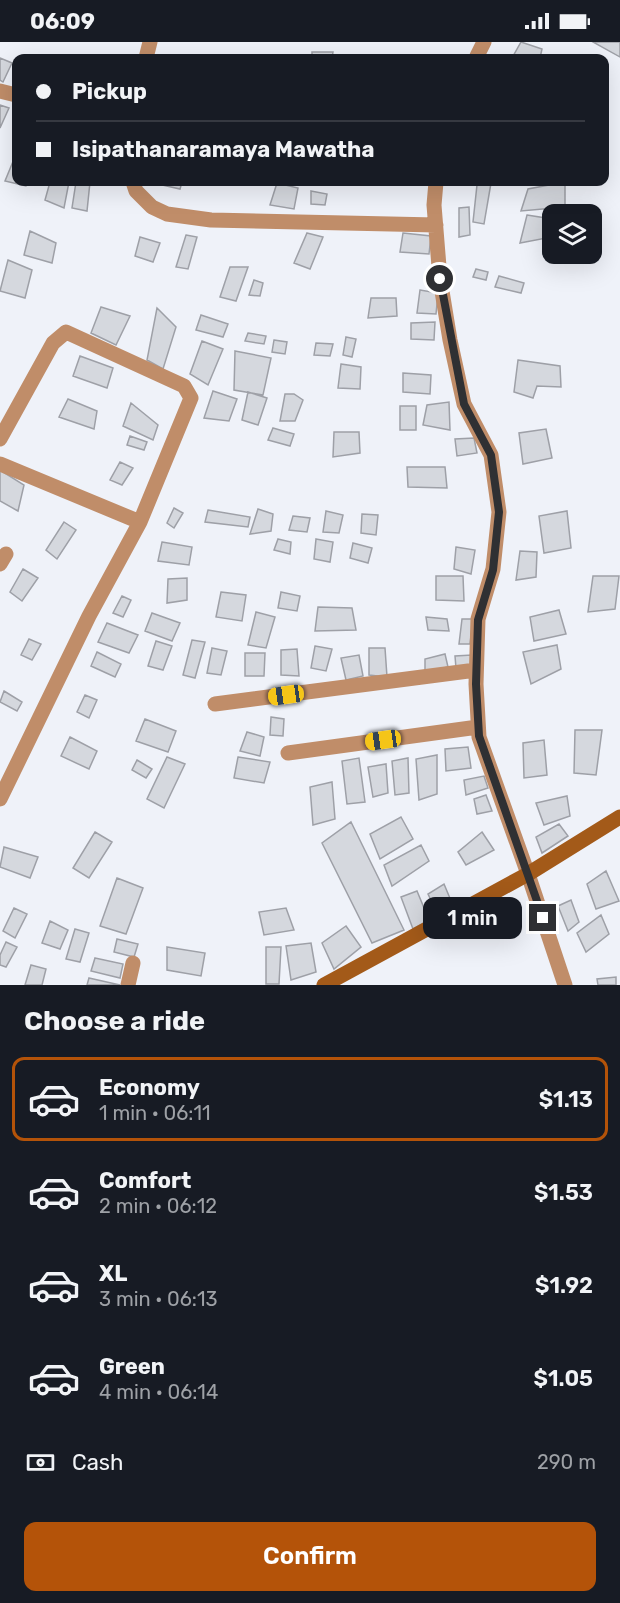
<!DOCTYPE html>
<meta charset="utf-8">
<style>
body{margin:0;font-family:Rubik,sans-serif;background:#242831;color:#f1f3f6;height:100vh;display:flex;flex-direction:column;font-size:22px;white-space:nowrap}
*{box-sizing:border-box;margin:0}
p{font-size:20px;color:#9ea1a6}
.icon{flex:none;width:33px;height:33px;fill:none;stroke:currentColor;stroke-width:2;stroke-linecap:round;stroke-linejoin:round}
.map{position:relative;height:943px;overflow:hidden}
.side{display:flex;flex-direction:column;background:#171b24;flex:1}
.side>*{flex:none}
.top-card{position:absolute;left:12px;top:12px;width:597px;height:132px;border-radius:12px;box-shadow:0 6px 24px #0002;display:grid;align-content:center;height:132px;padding:0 24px;background:#171b24}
.fabs{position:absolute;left:542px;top:162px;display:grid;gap:12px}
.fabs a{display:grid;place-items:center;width:60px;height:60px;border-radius:12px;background:#171b24;box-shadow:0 6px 24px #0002;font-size:30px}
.end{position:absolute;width:27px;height:27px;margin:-14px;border:8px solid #2f3033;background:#fff;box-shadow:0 0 0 3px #fff}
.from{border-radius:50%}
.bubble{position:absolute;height:42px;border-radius:12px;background:#171b24;box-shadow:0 6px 24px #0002;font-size:20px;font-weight:600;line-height:42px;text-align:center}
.car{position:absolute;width:18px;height:36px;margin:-18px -9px;border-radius:8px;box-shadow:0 0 4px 2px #0007;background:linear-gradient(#f5c518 24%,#345 0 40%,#f5c518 0 76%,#345 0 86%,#f5c518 0)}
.top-card b{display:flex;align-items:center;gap:21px;height:57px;font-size:22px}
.top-card b+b{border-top:2px solid #363941}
.top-card i{width:15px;height:15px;background:#f1f3f6}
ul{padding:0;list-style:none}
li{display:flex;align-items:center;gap:18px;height:84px;margin:0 12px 9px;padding:0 12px;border:3px solid transparent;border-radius:12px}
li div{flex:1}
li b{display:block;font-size:22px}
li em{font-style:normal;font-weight:600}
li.current{border-color:#b45309}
li>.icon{width:54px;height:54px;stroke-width:1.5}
h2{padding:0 24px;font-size:27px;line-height:72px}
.pay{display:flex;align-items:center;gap:15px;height:66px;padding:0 24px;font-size:22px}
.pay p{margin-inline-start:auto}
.action{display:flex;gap:12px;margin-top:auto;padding:12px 24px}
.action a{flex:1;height:69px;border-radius:12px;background:#b45309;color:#fff;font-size:24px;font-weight:600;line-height:69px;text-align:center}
.status{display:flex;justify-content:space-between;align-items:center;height:42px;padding:0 30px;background:#171b24;direction:ltr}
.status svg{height:16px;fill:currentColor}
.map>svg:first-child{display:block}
</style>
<div class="status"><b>06:09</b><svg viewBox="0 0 49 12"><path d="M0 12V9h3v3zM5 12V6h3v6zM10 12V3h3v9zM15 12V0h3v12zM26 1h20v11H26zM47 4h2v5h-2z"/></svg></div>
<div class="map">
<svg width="620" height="943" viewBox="0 0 620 943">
<rect width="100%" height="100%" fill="#eff2f9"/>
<path fill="#d5d8de" stroke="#9ea0a7" stroke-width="1.5" d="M521 0 542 7 540 16H512Z
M593 0H620V15Z
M312 10H333L332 16H312Z
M0 16 12 21 3 40 0 38Z
M0 63 9 66 0 86Z
M14 117 16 119V140H29L26 144 5 139Z
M50 140H69L64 166 45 158Z
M76 140H90L87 169 72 166Z
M163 140H182L180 147 162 143Z
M565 140V165L521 169 528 147Z
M277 141 298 146 294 167 270 163Z
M491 141 484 182 473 180 477 143Z
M311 149 327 152 325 163 311 162Z
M469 165 470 193 459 195V166Z
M527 173 552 177V195L520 201Z
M30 189 56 201 52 221 24 213Z
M307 191 323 195 310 227 294 221Z
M403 191 431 194 429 212 400 210Z
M186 193 197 195 188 227 176 225Z
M140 195 160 201 153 220 135 214Z
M8 218 32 228 25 256 0 249Z
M230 225H248L236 259 220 255Z
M476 227 488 230 486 238 473 235Z
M499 234 524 241 521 251 495 245Z
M254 238 263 241 260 254 249 253Z
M420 248 438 251 436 272 417 271Z
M371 256H396L397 274 368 276Z
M101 265 130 274 116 303 91 291Z
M157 266 176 285 163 327 147 318Z
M201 273 228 282 223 295 196 288Z
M435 280 434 298 411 297V281Z
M248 291 266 294 264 302 245 299Z
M346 295 356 297 352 315 343 313Z
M274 298 287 300 285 312 272 310Z
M202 299 223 307 208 343 190 332Z
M316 301 333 302 330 314 314 313Z
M235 309 271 316 263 353 234 348Z
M80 314 113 326 107 346 73 334Z
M518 318 560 324 561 345 537 344 533 356 514 350Z
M341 322 361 325 360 347 338 346Z
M403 331 431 333 430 352 403 350Z
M213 349 237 357 229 379 204 376Z
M248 350 267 356 258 383 242 378Z
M285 352H294L303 358 295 379H280Z
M68 357 97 369 94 387 59 375Z
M449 360 450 388 423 383 427 363Z
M131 361 158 383 153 398 123 384Z
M400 364H416V388H400Z
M273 386 294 392 290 404 268 398Z
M546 387 552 416 523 422 519 391Z
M334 390H359L360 411 333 415Z
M130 394 147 400 144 408 127 403Z
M474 396 477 411 457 414 455 397Z
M120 420 133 426 122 443 110 438Z
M407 425H445L447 446 408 445Z
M0 428 24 443 18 469 0 459Z
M174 466 183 471 174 486 167 481Z
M258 467 273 472 271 489 250 492Z
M208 468 250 475 248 485 205 480Z
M326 469 343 473 339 491 323 490Z
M567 469 571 506 544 511 539 474Z
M362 472 378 473 376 493 361 491Z
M293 474 310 476 307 490 289 488Z
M64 480 76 488 57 517 46 508Z
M278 497 291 500 290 512 274 508Z
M316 497 333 500 330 520 314 517Z
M162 500 192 505 189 523 158 519Z
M353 501 372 506 368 521 350 516Z
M456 505 475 508 471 532 454 527Z
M520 509 537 510 536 535 516 538Z
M23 527 38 536 22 559 10 550Z
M436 534H463L464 559 436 558Z
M593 534H619L615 567 588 570Z
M187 536V558L167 561 168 537Z
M221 550 246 553 242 579 216 575Z
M281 550 300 554 297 569 278 566Z
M122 554 131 558 123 575 113 571Z
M318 565 352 566 356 588 315 589Z
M559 568 566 592 534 599 530 575Z
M256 570 275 575 266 606 248 603Z
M152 571 180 581 172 599 145 589Z
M426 575 447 577 449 589 428 588Z
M462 577H473L470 602H459Z
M107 581 138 593 129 611 98 600Z
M29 597 41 602 32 618 21 613Z
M192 598 205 600 195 636 183 633Z
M156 599 172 604 163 628 148 624Z
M557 603 561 627 531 642 523 610Z
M315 604 332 607 326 629 311 626Z
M212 606 227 609 221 633 207 631Z
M369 606H385L387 635 369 633Z
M297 607 299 634 281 633V608Z
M97 610 121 622 115 635 91 624Z
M245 611H265L264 634H245Z
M445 612 448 625 425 630V617Z
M359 613 363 634 346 638 341 616Z
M472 613 473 623 456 626 455 614Z
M4 649 22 660 17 669 0 660Z
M85 653 97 658 89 676 77 670Z
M271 675 284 677 283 694 270 693Z
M145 677 176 689 168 710 136 699Z
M575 688H602L596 733 574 731Z
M247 690 264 695 260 714 240 709Z
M70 695 97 709 89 727 61 714Z
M544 698 547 733 524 736 523 701Z
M468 705 471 726 446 729 445 707Z
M437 713V752L419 758 416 717Z
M167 715 185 722 164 766 147 757Z
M238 715 270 720 264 741 234 736Z
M359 716 365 760 347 762 342 719Z
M408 716 409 751 395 753 392 719Z
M137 718 152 727 146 736 132 728Z
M386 722 388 751 373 755 368 725Z
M484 734 488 746 466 753 464 738Z
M332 740 335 777 313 783 310 745Z
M486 753 492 769 477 772 474 757Z
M567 754 570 774 544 783 536 761Z
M401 775 413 797 380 817 370 792Z
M351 780 404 888 372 901 322 801Z
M559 782 568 794 542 811 536 795Z
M95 790 112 800 89 836 73 826Z
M482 790 494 808 466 823 458 810Z
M421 803 429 819 392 844 384 823Z
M4 805 38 815 30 836 0 825Z
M606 829 619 859 596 867 587 842Z
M117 836 143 846 126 892 100 884Z
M444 842 454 866 439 875 428 852Z
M417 849 429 878 413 887 401 855Z
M571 858 579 880 568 889 558 864Z
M14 866 27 872 15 896 3 889Z
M286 866 294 888 264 893 259 870Z
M499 872 505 884 488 896 479 882Z
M601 873 609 892 586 910 577 891Z
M50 879 68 888 60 907 42 901Z
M346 884 361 905 334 927 322 901Z
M75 887 89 891 80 920 66 917Z
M117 897 138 902 134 915 114 910Z
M6 900 17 905 6 925 0 923V913Z
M311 901 316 930 291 938 286 904Z
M167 905 205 911 201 934 167 928Z
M266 905H281L279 942H266Z
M95 916 123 922 120 936 91 929Z
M31 923 46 927 42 943H25Z
M616 935V943H598L597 937Z
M89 936 120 943H87Z"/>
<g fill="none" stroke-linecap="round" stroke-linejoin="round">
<path stroke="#c08d69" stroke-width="15" d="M146 16 150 0
M476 16 484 0
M0 49 16 53
M133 140 136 149 152 165 167 172 211 178 436 183
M436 140 434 163 440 237 450 298 464 362 491 413 499 470 493 527 478 577 476 642 479 695 528 832 565 943
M0 397 53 301 66 290 184 344 191 356 140 480 89 574 0 757
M0 422 140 480
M0 522 6 512
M215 662 476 628
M288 711 478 685
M128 943 133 921"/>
<path stroke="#a35a19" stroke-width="15" d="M324 943 528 832 620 775"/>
</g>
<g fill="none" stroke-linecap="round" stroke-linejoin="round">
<path stroke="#2f3033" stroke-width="8" d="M440 237 464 362 491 413 499 470 493 528 478 578 476 642 479 694 543 876"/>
</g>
</svg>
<div class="fabs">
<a><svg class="icon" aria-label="layers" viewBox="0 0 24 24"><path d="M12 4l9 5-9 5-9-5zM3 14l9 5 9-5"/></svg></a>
</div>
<i class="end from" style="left:440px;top:237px"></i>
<i class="end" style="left:543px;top:876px"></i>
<div class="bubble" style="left:423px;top:855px;width:99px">1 min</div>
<i class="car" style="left:286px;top:653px;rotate:262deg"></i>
<i class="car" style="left:383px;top:698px;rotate:262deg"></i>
<div class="top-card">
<b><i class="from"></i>Pickup</b>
<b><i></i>Isipathanaramaya Mawatha</b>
</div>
</div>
<section class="side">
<h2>Choose a ride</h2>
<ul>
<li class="current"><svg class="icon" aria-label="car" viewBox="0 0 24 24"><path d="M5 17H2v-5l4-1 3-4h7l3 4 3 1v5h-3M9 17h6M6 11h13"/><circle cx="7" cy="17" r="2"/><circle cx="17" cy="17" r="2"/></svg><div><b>Economy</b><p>1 min · 06:11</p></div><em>$1.13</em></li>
<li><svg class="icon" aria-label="car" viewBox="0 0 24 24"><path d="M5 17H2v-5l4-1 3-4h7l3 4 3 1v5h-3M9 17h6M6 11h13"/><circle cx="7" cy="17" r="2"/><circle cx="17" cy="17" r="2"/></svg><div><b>Comfort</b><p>2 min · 06:12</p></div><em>$1.53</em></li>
<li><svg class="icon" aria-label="car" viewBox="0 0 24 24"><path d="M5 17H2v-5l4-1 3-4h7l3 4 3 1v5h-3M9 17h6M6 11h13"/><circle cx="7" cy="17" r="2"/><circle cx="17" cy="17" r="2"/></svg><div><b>XL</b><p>3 min · 06:13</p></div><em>$1.92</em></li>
<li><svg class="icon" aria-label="car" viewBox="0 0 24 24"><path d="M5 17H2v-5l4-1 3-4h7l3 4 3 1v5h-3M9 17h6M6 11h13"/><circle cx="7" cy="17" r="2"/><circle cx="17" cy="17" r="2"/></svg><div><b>Green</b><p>4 min · 06:14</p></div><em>$1.05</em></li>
</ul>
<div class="pay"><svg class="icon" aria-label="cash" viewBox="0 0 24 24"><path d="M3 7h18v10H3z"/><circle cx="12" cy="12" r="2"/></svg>Cash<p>290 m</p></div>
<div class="action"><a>Confirm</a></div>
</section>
